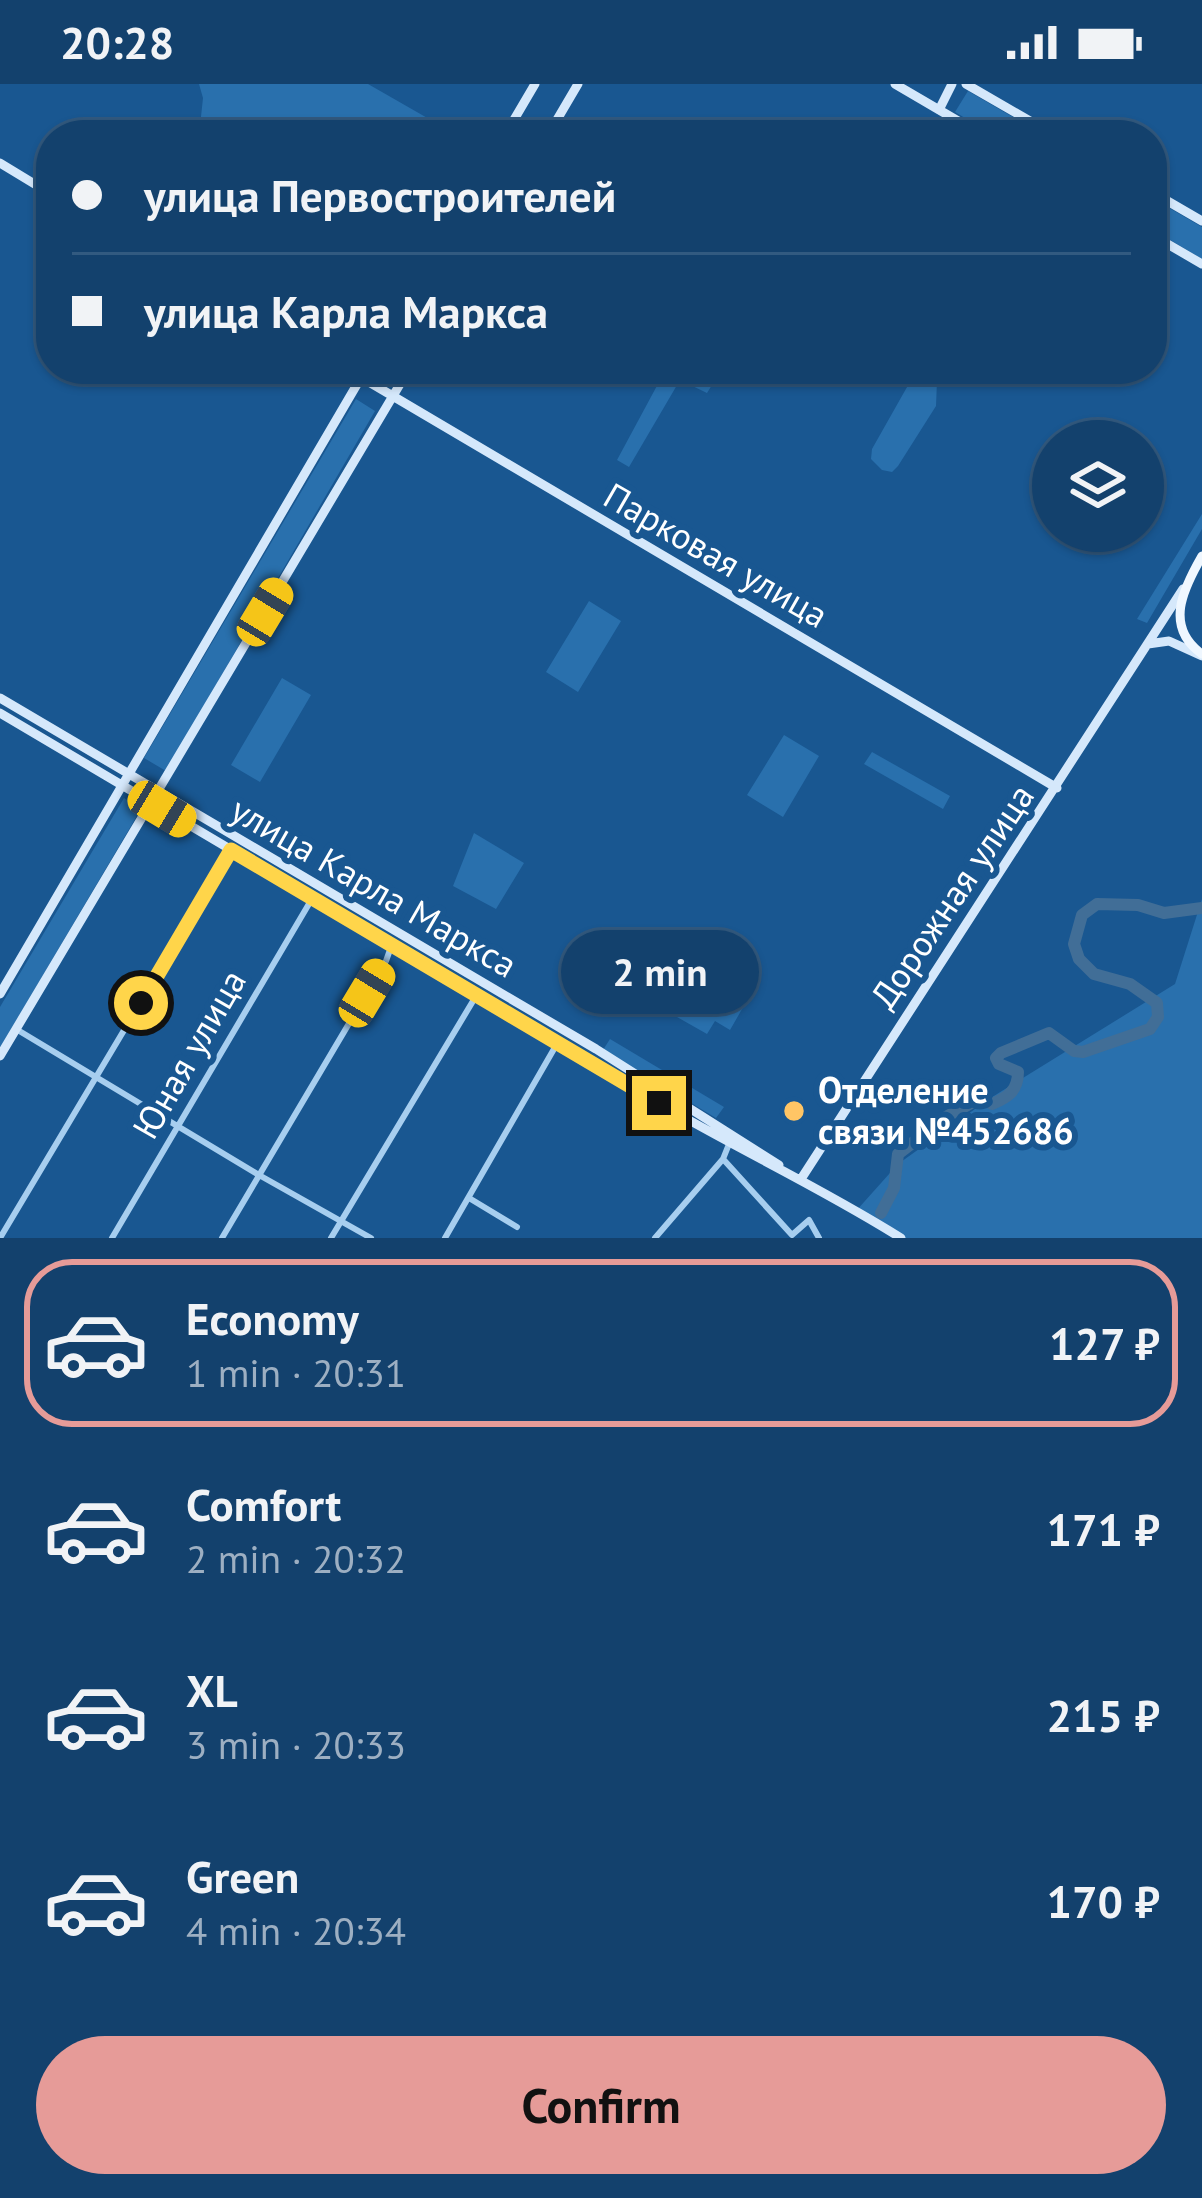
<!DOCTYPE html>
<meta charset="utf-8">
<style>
body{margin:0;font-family:"PT Sans",sans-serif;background:#1c4872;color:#f1f3f6;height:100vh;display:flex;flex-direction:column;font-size:45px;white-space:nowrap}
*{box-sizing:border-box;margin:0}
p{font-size:39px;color:#9dafc2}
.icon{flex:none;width:66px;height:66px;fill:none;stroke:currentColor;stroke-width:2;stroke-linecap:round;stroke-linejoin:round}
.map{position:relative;height:1154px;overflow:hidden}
.drawer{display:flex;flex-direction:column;background:#13416d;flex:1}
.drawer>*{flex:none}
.banner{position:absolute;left:36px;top:36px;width:1131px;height:264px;border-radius:48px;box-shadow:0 3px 9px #0004,0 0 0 3px #325a80;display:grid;align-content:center;height:264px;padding:0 36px;background:#13416d}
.fabs{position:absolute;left:1032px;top:336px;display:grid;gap:24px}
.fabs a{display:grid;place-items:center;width:132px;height:132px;border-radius:50%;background:#13416d;box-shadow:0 3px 9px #0004,0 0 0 3px #325a80;font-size:60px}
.end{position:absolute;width:54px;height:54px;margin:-27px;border:15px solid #ffd54a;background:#111;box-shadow:0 0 0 6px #111}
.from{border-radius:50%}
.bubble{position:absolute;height:84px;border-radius:42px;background:#13416d;box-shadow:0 3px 9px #0004,0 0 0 3px #325a80;font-size:39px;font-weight:700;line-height:84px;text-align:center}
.car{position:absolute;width:36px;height:72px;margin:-36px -18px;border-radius:15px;box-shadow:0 0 9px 3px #0007;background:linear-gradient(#f5c518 24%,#345 0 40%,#f5c518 0 76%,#345 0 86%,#f5c518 0)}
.banner b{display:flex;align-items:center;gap:42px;height:114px;font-size:45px}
.banner b+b{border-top:3px solid #325a80}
.banner i{width:30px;height:30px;background:#f1f3f6}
ul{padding:21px 0 0;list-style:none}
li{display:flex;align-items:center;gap:36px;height:168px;margin:0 24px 18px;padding:0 12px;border:6px solid transparent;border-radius:48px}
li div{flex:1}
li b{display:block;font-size:45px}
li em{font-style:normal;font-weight:700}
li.active{border-color:#e69b98}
li>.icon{width:108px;height:108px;stroke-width:1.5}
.cta{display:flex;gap:24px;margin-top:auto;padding:24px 36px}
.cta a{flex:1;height:138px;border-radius:72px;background:#e69b98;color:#111;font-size:48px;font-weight:700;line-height:138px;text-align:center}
.status{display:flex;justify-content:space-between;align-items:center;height:84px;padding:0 60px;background:#13416d;direction:ltr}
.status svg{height:33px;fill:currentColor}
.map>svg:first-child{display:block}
</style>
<div class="status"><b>20:28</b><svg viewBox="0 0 49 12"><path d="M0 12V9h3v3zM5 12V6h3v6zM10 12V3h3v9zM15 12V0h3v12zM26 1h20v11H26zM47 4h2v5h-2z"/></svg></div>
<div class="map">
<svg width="1202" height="1154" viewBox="0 0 1202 1154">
<rect width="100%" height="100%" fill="#195791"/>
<path fill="#2970ad" d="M199 0H368L457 51H199L203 14Z
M968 7 1044 51H993L955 28Z
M1152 114 1202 143V175L1152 145Z
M666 285 699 288 701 285H722L707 309 680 296 629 383 617 376Z
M917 292 937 297 936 322 898 382 892 388 882 386 871 375 872 365 911 296Z
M356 315 375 327 166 687 144 674Z
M1202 430V445L1147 539 1137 535Z
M589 517 621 537 578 608 546 588Z
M282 594 311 611 260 698 231 681Z
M784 651 819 672 783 733 747 711Z
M872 668 950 712 943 725 864 680Z
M124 714 141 725 0 964V923Z
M474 749 524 779 496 825 453 802Z
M1202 815V1154H899L856 1127 898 1080 989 1015 1175 900Z
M703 887 749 913 730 946 715 937 707 950 677 933Z
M610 955 724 1023 716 1034 603 966Z"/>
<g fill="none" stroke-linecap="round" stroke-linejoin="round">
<path stroke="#416e97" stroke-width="12" d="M881 1129 894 1104 898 1070 946 1033 980 1014 992 1020C1008 1013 1018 1007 1018 988L999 980 996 974 1001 969 1049 949 1074 967 1083 968 1150 945 1158 933 1157 919 1130 900 1094 890 1079 875 1074 860 1082 831 1097 820 1138 821 1164 829 1202 824"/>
<path stroke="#a7ceef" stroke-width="6" d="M16 945 259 1091 371 1154
M723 1075 792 1151 809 1136 819 1154
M469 1114 517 1143
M0 1154 231 767
M112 1154 313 813
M222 1154 386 877 392 860
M331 1154 476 912
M445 1154 558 958
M655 1154 723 1075 729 1060"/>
<path stroke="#d5e8fb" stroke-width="9" d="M895 0 982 51
M966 0 1054 51
M939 26 952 0
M505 51 535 0
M548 51 578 0
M0 79 51 110
M1152 108 1202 137
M1152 151 1202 180
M347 285 1057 704
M1148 560 1169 557 1202 572
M0 614 596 965 779 1081
M0 629 659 1019C739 1066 822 1104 901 1154
M0 910 366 285
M0 972 409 285
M801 1095 1183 505"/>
<path stroke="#eff7ff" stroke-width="9" d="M1202 472C1183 505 1164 543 1202 570"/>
</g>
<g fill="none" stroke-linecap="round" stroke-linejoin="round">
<path stroke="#ffd54a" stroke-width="15" d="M141 919 231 766 659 1019"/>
</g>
<circle fill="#ffc565" stroke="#195791" stroke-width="4.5" cx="794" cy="1027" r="12"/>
<g text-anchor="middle" stroke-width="12" stroke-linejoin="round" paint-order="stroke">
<g font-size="36" fill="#fff" stroke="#195791">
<text transform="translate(716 471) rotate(30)" y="13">Парковая улица</text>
<text transform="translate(374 803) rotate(30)" y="13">улица Карла Маркса</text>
<text transform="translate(952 812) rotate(-56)" y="13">Дорожная улица</text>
<text transform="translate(189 970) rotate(-60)" y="13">Юная улица</text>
</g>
<g font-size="36" font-weight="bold" fill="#fff" stroke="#195791" text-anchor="start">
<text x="818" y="1019">Отделение<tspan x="818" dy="41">связи №452686</tspan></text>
</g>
</g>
</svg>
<div class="fabs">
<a><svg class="icon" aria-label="layers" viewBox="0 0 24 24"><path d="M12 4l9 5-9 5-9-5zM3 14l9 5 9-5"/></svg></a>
</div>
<i class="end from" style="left:141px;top:919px"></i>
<i class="end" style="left:659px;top:1019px"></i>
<div class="bubble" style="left:561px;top:846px;width:198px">2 min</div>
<i class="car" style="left:265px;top:528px;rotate:31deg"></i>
<i class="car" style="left:162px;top:725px;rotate:121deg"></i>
<i class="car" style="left:367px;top:909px;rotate:31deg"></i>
<div class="banner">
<b><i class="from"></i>улица Первостроителей</b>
<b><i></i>улица Карла Маркса</b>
</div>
</div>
<section class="drawer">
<ul>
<li class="active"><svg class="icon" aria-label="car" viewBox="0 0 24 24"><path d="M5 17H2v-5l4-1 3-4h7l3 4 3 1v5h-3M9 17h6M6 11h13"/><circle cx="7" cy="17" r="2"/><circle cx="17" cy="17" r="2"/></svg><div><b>Economy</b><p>1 min · 20:31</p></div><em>127 ₽</em></li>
<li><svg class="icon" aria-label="car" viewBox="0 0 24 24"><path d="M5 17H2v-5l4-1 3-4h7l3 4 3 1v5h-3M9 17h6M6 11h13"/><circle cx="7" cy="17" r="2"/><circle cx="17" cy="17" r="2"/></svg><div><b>Comfort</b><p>2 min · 20:32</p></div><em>171 ₽</em></li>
<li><svg class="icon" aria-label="car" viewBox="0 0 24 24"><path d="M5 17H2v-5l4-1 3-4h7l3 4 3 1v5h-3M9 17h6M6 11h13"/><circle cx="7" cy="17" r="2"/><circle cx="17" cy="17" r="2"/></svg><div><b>XL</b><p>3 min · 20:33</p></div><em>215 ₽</em></li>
<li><svg class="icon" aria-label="car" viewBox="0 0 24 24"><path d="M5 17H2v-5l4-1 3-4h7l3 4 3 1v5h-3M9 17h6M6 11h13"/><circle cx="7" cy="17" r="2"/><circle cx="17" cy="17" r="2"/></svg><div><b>Green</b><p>4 min · 20:34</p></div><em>170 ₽</em></li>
</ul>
<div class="cta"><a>Confirm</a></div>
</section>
